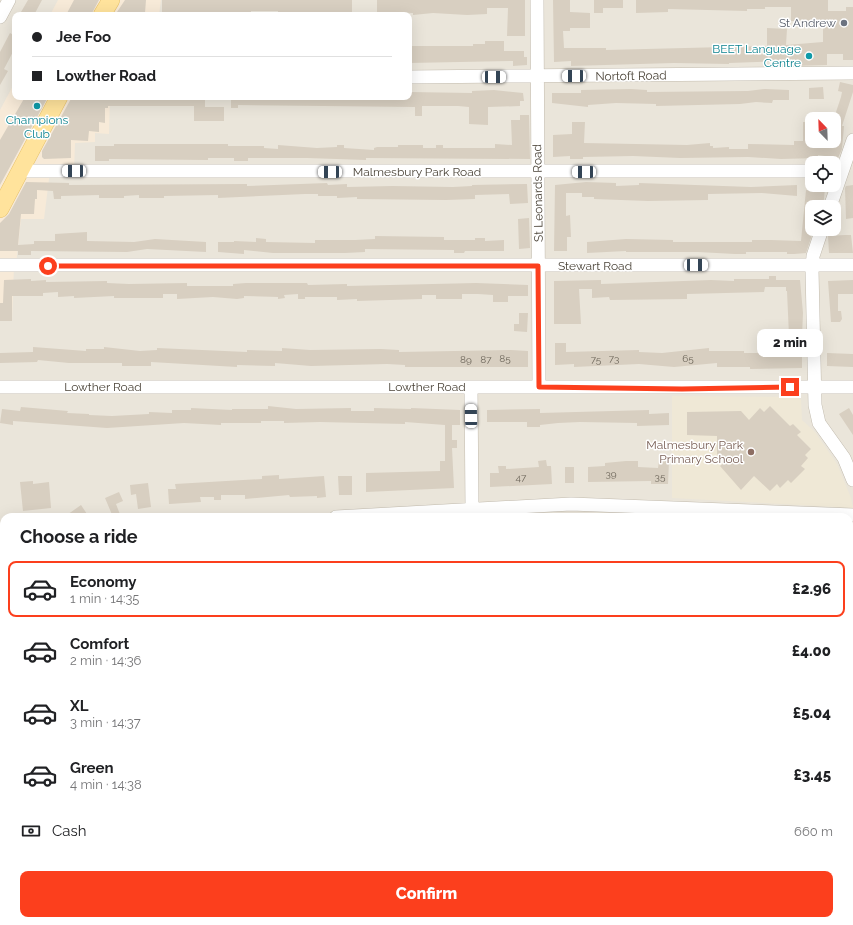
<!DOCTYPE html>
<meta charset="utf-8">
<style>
body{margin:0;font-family:Raleway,sans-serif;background:#f6f6f6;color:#202124;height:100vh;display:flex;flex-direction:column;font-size:15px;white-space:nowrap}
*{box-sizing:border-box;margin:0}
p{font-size:13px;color:#757577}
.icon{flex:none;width:22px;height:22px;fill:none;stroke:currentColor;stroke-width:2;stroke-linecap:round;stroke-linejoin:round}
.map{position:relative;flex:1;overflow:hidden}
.details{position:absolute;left:0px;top:513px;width:853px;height:412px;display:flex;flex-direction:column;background:#fff;border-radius:12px 12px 0 0;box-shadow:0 4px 16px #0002}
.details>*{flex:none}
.banner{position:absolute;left:12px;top:12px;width:400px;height:88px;border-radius:8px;box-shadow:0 4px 16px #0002;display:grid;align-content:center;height:88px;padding:0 20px;background:#fff}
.needle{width:26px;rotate:337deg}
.buttons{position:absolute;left:805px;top:112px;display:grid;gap:8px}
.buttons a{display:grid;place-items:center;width:36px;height:36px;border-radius:8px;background:#fff;box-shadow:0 4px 16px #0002;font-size:20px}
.end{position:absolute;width:18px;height:18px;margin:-9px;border:5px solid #fc3f1d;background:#fff;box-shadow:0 0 0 2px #fff}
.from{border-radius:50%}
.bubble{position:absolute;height:28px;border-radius:8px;background:#fff;box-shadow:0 4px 16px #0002;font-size:13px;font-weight:800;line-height:28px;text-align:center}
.car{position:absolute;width:12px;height:24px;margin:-12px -6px;border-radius:5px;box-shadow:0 0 3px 1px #0007;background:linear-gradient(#fff 24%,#345 0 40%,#fff 0 76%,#345 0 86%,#fff 0)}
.banner b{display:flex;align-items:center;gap:14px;height:38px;font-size:15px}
.banner b+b{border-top:1px solid #e0e0e0}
.banner i{width:10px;height:10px;background:#202124}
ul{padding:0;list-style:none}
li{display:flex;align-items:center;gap:12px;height:56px;margin:0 8px 6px;padding:0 12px;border:2px solid transparent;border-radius:8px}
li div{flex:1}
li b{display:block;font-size:15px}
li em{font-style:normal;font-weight:800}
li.on{border-color:#fc3f1d}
li>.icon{width:36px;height:36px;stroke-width:1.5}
h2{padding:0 20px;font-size:18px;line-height:48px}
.pay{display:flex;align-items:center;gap:10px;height:44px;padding:0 20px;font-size:15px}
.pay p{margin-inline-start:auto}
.button{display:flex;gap:8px;margin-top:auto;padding:8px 20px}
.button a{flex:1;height:46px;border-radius:8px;background:#fc3f1d;color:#fff;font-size:16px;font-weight:800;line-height:46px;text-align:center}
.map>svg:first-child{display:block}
</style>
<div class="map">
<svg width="853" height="925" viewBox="0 0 853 925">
<rect width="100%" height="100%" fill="#f6f3ec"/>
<path fill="#eae5da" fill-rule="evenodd" d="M0 0H853V739L849 742V517H4V837L0 836ZM15 15H409V97H15ZM812 119H834V141H812ZM812 163H834V185H812ZM812 207H834V229H812Z
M853 803V923L833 921H849V806Z
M0 861 4 862V921H152L159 925H0Z
M267 921H637L635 925H275Z"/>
<path fill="#f7ead8" d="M58 0H161L159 15H50Z
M15 82V97H110L109 134 95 133V142L75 143 74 171H50L44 219H21L16 265 14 266 12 321H0V110Z"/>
<path fill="#efe8d6" d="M672 396 798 397 801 400 802 420 815 432 837 464 851 498 853 508 672 498Z"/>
<path fill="#d8cfc1" d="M28 0H42L34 15H26L21 12Z
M74 0H99L91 15H66Z
M125 0H146L145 13H138V15H115Z
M162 0H352V12L278 13V11H251V12H227V14H162Z
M377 0H525V36H507L508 8H487V14L467 15 433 13 413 15V13L393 12V15H377Z
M553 0H570V12L590 13V28H570V31H563L564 48H606V50L767 46V28L787 29 786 45 823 42V21H791V7H765V9H747V11L668 9V12L636 13V0H828V11H846V7H853V60H843V54H827V65L791 66V61L729 63V64L674 63 571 66V61L554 62Z
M594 0H623V8H603V13H594Z
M10 33 15 36V48L4 69 8 71 0 85V52Z
M485 41H504V51H524V57H527V65L513 66V61L409 63V53H412V46H473V44H485Z
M840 82 853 85V92L842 126H844L842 149 838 158 818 155V158L781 159 748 157 680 158 633 156 583 157V159H570V156L553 157V135L572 134V122H585L584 143 687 145 710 143V146H713V148L729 147V149H748V144L794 145V141H803V122H812V141L831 144V141H834V118L841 97 842 92 838 91Z
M823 87 824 99H809V88Z
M631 89 647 90V92L748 91 765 89 789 90V100H773L772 103 756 102 740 104 656 106V104L616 103 588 105V107L552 103V93H581V90Z
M494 90 523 93 524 101H520V106L488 107V125L469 124V107L458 106H422V116H415V107L238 105V108H231V97H409V92L472 93V91Z
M25 97H48L0 185V140Z
M72 97H205V107H224V121H194V106H108V108H105V123L99 122V132L89 131 88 141 71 140V158L44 159 42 157V151Z
M520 115H529L530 159 366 158V160L307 158H248V161H234V158H208V160L109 159V161H95V146H114V144H228V146H264V148L278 149V145L317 148 337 147V145H344V148L374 150V148L377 147H398V145H423V148H436V145H443V148H495V144L512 145 511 120H520Z
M26 182 69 183V185L247 184V186L327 183 328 185 347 184V187L392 186 453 187 472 186V185L527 184 528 203 510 204 509 194 475 195V199L446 200 357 199V197L337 198V196H318V194H305L218 198V195L164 196V198H139V195L124 196V198H99V195L61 196V199H54L53 191 37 190V199H35L34 214H21L18 245 34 244V241H55V234L87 232V241L134 242 155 239 206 242V252L147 249 127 252 31 251V255H18V251H0V223L9 214Z
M586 182 616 183V186L639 185V183L751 187 797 185V196L762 193 708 194V200L648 201 594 199V197H582V193H566V216L570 215 571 237H567V251H554L555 185Z
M853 185V218L846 219 845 188 846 186Z
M813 187H825L824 199 822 207H812V229H814L806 253 794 254H787V252H746V254H735L698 252H626V251L587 253V242L626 239 673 240V242H752V240H771L801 241 806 190 813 191Z
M529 218 530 248 519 249 518 219Z
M845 235H851L853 253H829L828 236Z
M375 236 444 237V240H475V238H485V241L504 240V251H465L464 253H454V250L365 249V252L345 253H273L244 250V254L218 252V242H234V241L256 242V238L266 239V242L315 243V240H355L375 239Z
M769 276H776V280H800L803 313 802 336H789L787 291H786V287H765L764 292 687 294V299L610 300 609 297 592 298V289H579L581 324H554V281L601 280V284L711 280 734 281V279H769Z
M31 279V281L46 280V282L107 281V283L129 284 187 283V286H233V284L246 283H307L308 285 347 284V286L476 283 528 285V296H508V302H493V295L478 294H462V299H436V295H422V299L357 301V299L337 300V297H305V299H298V294L284 295 285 298 278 299V297L244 296V298L237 299 213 297 177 299V294H163V298H114V296L74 298V296L58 297V292L43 293V296H12V321H0V303H3L4 280Z
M853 280V294H838V311H841L842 319 840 322H831L828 281Z
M519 313H528L527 332 514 331V324H519Z
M555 343H566V352L639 350V352L662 353 709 348V351H744V353H769V345L781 344V357H802V368L750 369V367H717V363L674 367 639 364 574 367V364L555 365Z
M33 347 86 351V349H104V347L140 351 157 350V348L247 352V350L282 351V348L310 350 381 349 399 350V352L511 350 528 351V367H405V365L387 364 311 366 275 363V366L237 365V367L151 362V366H122V363H69L38 360 37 362 0 363V353L33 352Z
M827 353 853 354V367L827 366Z
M268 406 296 409 351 408V411H374V408L411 409V408L460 410V425H452V440H457V448H452L454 488 366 492V473L440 471V461H445V425L405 422V424L320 422 284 423V421H261V423H221V425L184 423 107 428 13 421V425L0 423 2 409 20 411 21 407 68 411 67 413 89 414V415L112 416 149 414V412L172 413V410H191V408L232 410V409H268Z
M770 406 790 426 793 424 801 432 797 435 811 449 805 455 808 458 801 466 805 469 791 483 788 480 780 488 777 484 770 491 754 476 741 490 720 466 725 461 717 454V436L687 435V412L741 411 749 420 760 408 764 412Z
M849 408 853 415V435L839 414Z
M540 409V413L649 410V414L669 413V425L637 426V423L580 422 558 423 540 425V427H527V422H487V410Z
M546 460 547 466H551L552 484 490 487V473H499L498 466H506V469L539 467 538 461Z
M626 461H638V467L658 468 659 461H669L668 484H651V481L588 482V467L605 466V463Z
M565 467H574V483H565Z
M279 475V479L324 476 326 497 317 498V496L290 497 289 495 245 499V495H221V500H214V497H200L201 502 169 504 168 489H176L175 484 262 479V476Z
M338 476H352V495H339Z
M33 481V484L49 482 51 508 23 511 20 482Z
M148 483 151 507 138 509 136 494 131 495 130 485Z
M119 492 123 501 116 504 121 517H113L105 498Z
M81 505 89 517H64Z"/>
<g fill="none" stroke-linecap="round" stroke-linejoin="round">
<defs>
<path id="minor" d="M537 0 539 387
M0 17 9 0
M409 77 853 73
M21 171H812
M830 207 853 140
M822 229 813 256 812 270 815 405 819 423 844 458 853 480
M0 265H853
M0 387H853
M336 517 571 504 853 515
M468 517 472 509 471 387
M0 583H4
M849 656H853
M0 730 4 732
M0 801 4 786
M714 921 748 925
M251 925 253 921"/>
<path id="major" d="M102 15 111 0
M0 209 59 97"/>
<path id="highway" d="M849 756 853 754
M849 784 853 781
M651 925 654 921
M682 925 685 921"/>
</defs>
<use href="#minor" stroke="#c2bbae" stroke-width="14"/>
<use href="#major" stroke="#e6c16a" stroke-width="18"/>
<use href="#highway" stroke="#e0a43c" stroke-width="20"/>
<use href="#minor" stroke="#fff" stroke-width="13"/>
<use href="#major" stroke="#ffe39c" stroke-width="17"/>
<use href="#highway" stroke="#ffcf6e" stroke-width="19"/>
<path stroke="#9a9a9a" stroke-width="2.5" stroke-dasharray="5 5" stroke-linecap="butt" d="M0 847 4 849
M0 856 4 857
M178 921 186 925
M206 921 214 925"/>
</g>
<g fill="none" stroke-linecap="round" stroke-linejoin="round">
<path stroke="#fc3f1d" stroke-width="5" d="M48 266H538L539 387 682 389 790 387"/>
</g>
<circle fill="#6b7280" stroke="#fff" stroke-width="1.5" cx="844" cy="23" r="4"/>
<g fill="#0f9aa8" stroke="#fff" stroke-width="1.5">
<circle cx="809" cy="56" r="4"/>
<circle cx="37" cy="106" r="4"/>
</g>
<circle fill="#8d6e63" stroke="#fff" stroke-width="1.5" cx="751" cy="452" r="4"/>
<g text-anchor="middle" stroke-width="3" stroke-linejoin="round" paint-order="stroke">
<g font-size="10" fill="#6e675b">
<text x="505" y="362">85</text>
<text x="614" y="362">73</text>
<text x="688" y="362">65</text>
<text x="466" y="363">89</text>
<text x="486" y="363">87</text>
<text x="596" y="363">75</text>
<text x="611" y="477">39</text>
<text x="660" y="480">35</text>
<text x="521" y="481">47</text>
</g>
<g font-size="12" fill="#5b616d" stroke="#fff" text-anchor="end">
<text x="836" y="27">St Andrew</text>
</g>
<g font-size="12" fill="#0d838f" stroke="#fff" text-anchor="end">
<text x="801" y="53">BEET Language<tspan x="801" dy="14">Centre</tspan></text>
<text x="37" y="124" text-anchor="middle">Champions<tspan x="37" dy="14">Club</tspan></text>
</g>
<g font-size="12" fill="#4b4439" stroke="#fff">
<text transform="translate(631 76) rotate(-1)" y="4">Nortoft Road</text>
<text x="417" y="176">Malmesbury Park Road</text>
<text transform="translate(538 193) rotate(-91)" y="4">St Leonards Road</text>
<text x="595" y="270">Stewart Road</text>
<text x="103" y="391">Lowther Road</text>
<text x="427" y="391">Lowther Road</text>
</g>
<g font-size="12" fill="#785e54" stroke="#fff" text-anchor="end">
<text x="743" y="449">Malmesbury Park<tspan x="743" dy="14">Primary School</tspan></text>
</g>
</g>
</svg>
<div class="buttons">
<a><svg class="needle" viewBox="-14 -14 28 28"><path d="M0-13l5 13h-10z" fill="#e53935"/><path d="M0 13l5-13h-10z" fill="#757577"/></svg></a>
<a><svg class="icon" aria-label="locate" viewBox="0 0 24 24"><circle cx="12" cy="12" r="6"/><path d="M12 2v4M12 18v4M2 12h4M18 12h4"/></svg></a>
<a><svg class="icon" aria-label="layers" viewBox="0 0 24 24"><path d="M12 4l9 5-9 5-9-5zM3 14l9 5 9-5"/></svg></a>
</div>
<i class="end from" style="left:48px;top:266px"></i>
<i class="end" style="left:790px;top:387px"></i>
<div class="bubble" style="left:757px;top:329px;width:66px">2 min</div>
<i class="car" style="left:574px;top:76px;rotate:269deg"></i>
<i class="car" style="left:494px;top:77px;rotate:90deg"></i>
<i class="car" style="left:74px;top:171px;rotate:270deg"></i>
<i class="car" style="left:330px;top:172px;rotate:270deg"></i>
<i class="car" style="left:584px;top:172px;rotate:270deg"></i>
<i class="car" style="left:696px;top:265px;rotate:90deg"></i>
<i class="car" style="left:471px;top:416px;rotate:359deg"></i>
<div class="banner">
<b><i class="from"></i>Jee Foo</b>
<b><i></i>Lowther Road</b>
</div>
<section class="details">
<h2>Choose a ride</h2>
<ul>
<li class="on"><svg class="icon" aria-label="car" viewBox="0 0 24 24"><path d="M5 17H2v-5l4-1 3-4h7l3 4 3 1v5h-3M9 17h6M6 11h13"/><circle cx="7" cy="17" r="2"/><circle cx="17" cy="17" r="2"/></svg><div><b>Economy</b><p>1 min · 14:35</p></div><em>£2.96</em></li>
<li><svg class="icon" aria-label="car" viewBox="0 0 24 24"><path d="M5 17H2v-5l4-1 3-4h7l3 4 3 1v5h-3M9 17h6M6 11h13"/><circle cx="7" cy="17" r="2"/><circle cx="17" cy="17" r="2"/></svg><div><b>Comfort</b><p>2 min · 14:36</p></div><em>£4.00</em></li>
<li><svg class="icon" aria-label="car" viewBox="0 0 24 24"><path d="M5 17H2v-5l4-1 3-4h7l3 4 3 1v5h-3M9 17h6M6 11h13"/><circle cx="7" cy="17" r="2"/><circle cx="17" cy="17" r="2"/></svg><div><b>XL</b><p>3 min · 14:37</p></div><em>£5.04</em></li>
<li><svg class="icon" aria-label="car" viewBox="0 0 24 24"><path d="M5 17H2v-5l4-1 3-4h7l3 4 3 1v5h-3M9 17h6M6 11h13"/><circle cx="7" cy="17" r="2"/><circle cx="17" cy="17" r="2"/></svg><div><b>Green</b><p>4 min · 14:38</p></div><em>£3.45</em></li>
</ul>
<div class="pay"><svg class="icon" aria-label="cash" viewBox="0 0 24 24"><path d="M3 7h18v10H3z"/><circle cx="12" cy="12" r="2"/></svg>Cash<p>660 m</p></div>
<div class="button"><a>Confirm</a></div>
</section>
</div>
